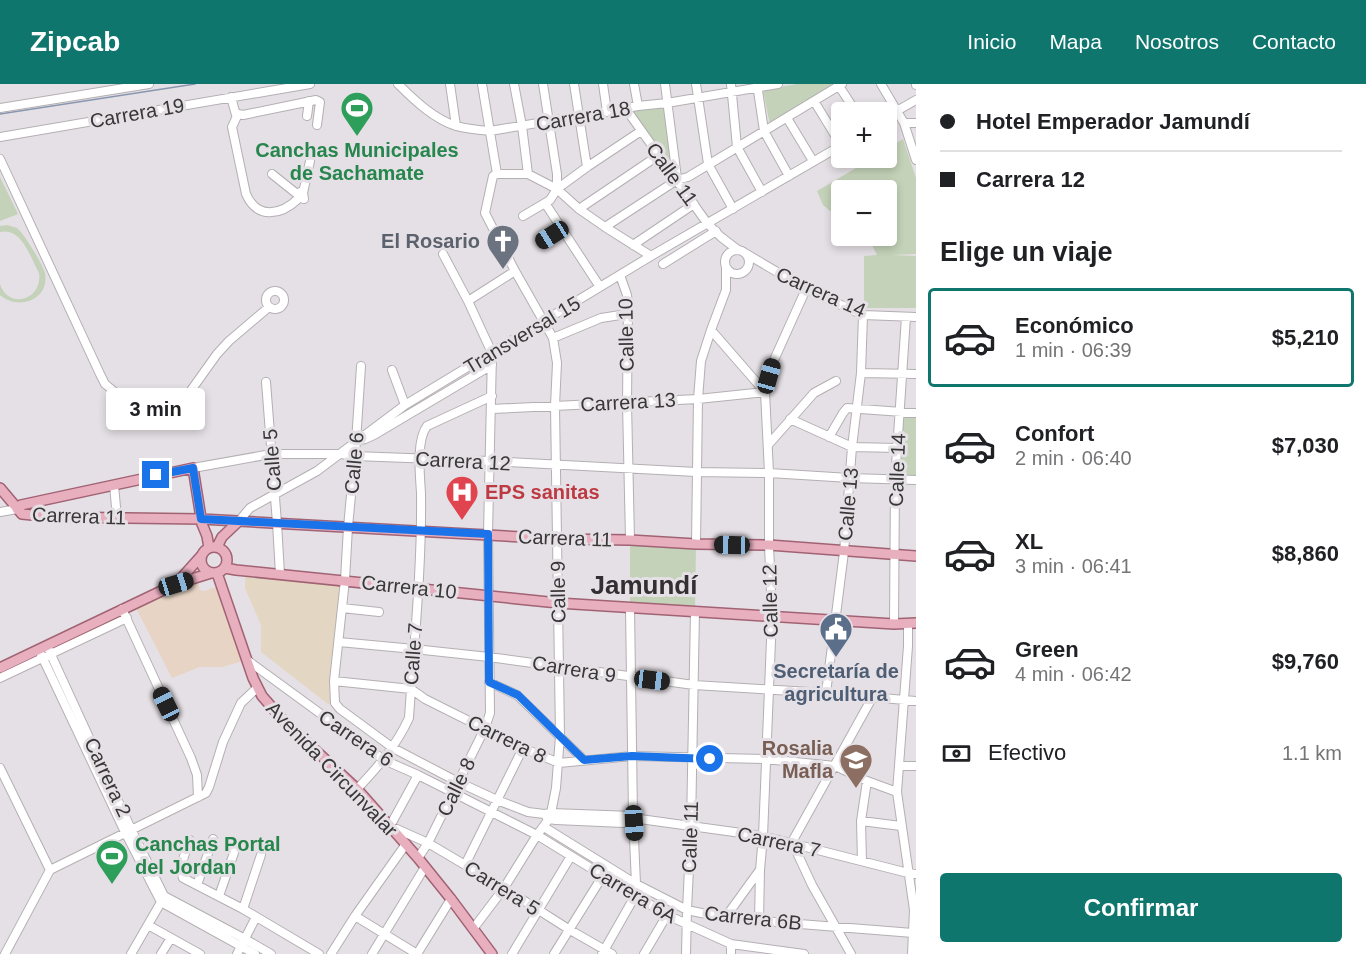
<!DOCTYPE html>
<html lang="es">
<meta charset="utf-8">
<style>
body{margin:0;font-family:Arial,sans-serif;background:#f6f6f6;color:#202124;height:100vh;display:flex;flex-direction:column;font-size:22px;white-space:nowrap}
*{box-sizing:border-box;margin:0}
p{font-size:20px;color:#757577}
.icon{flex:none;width:33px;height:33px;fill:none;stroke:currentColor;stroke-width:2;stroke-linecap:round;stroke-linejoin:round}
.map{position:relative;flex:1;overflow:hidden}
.side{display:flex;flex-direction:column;background:#fff;width:450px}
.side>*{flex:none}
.banner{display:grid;align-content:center;height:132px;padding:0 24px;background:#fff}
.tools{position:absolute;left:831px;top:18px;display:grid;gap:12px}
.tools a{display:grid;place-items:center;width:66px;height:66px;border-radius:6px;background:#fff;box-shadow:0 3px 9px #0003;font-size:30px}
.end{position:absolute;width:27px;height:27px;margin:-14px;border:8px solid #1a73e8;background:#fff;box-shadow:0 0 0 3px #fff}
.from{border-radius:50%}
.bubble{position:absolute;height:42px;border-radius:6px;background:#fff;box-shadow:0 3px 9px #0003;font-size:20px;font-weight:800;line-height:42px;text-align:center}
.car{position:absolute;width:18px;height:36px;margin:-18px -9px;border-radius:8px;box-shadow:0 0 4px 2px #0007;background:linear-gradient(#222 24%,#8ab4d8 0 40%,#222 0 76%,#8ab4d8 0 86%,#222 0)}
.banner b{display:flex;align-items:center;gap:21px;height:57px;font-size:22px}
.banner b+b{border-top:2px solid #e0e0e0}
.banner i{width:15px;height:15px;background:#202124}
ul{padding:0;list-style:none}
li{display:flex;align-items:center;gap:18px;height:99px;margin:0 12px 9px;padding:0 12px;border:3px solid transparent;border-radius:6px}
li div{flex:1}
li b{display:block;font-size:22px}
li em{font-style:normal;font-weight:800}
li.selected{border-color:#0f766e}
li>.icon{width:54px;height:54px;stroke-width:1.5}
h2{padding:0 24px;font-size:27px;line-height:72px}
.pay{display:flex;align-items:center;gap:15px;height:66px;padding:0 24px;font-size:22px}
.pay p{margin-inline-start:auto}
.cta{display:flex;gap:12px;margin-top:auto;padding:12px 24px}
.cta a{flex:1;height:69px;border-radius:6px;background:#0f766e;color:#fff;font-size:24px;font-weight:800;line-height:69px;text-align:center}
header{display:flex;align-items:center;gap:36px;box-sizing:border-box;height:84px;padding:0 30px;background:#0f766e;color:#fff}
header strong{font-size:28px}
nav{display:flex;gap:33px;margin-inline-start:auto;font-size:21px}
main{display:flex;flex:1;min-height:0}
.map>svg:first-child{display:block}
</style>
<header>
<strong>Zipcab</strong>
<nav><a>Inicio</a><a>Mapa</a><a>Nosotros</a><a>Contacto</a></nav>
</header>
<main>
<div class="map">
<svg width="916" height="870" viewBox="0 0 916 870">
<rect width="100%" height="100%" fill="#e5e0e5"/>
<path fill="#e3d6c3" d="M245 492 343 501 333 619 328 620 261 568V541L245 504Z"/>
<path fill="#e7d4c4" d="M197 494 200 506 205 507 212 504 223 503 247 576 222 583H200L172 594 134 520Z"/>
<path fill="#c3d2b8" d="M797 0H839L770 41 763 6Z
M667 19 677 96 626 25Z
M903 55 916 94V170L891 171 916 172V224H864V172L877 171 872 161 861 152H886V106H842L841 136 823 121 817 107 873 74H886L887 65Z
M0 93 18 130 0 137Z
M7 141 17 144 21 148C28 157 42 179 45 189 50 216 18 227 0 211V200C8 226 43 216 39 189 30 173 22 143 0 148V142Z
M904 329 916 330V392L899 391Z
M630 456 696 460 695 527 630 524Z"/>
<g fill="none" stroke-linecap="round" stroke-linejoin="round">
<path stroke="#8996b0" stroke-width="1.5" d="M0 30 195 0"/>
<defs>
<path id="minor" d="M398 0C414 16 434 35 456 42 467 45 479 46 490 47L638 22 667 19 778 0
M450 0 456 42
M482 0 497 90
M514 0 522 42 528 90
M543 0 557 90V105
M574 0 587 83
M603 0 607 28
M634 0 638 22
M665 0 677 94
M696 0 708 80 733 125
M731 0 737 63 762 108
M757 0 764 47 789 92
M881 0 904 39 916 76
M916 0V1
M839 2 856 28
M231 13 236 31
M814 17 841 61
M0 24 149 0
M626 25 707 139 721 153 738 166
M307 32 309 17
M886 33 916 16
M787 34 813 77
M904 39H916
M0 53 310 0
M0 75 100 290 105 300 116 309 165 330H172L177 326 217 270 229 257 269 223
M272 90 297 110 300 108 303 109 304 115
M303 109 310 77
M298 115C280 132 257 135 246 110L232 43 238 30 243 31 316 16 320 18 317 41
M545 119 600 203
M579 125 659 71
M523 132 545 119 550 116 557 105 587 83 641 47
M605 143 677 96 688 93 842 0
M541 158 562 145
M633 161 694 120
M725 178a12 12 0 1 1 24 0a12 12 0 1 1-24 0Z
M745 169 806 205 863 231 916 233
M663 180 716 147
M620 191 627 211 628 219 627 319 630 456
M266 216a9 9 0 1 1 18 0a9 9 0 1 1-18 0Z
M468 217 515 187
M711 246 765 308
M553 254 601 234 627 230
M361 282 356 358 348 443 345 496 334 597 335 619 340 625 393 664 458 698 497 716 528 728 544 730 551 729 633 732 640 735 763 752 908 789 916 790
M392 286 405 321
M861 289 916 290
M266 298 277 439 280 490
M492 325 698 315 765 308
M790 335 852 363 898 364
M829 353 843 329 847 324 916 329
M360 356 365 355 374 351 492 281
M768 361 814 309 836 297
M193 384 271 370H341L354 372 489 377 696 388 769 389 850 394 916 396
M114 401 117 434
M0 428 17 425
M239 437 250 424 317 387 405 321 651 172 842 61
M696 460 698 315 701 277 711 246 726 206V185
M342 524 379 528
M122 525 191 674 197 691 198 713
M894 540 895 396 906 233
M908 540V562L897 708 914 826 912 870
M339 558 414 565 489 573 694 601 826 609 916 617
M47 562 131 745 164 812 245 855 271 870
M39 566 125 748 161 818 255 870
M247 576 384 676 418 691 537 751 667 831 731 860 804 870
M0 594 127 534
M334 597 411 605 425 615 523 664 559 679 632 672 765 675 835 682 867 697 897 708
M489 598 517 611 584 676
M826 609 844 468 852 363 861 289 863 231
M900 682H916
M0 684 50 786
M418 691 390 742 428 759 504 804 570 846 612 870
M357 705C378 683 396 662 409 634 414 559 422 485 421 409 420 392 416 356 427 342L492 312
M547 734 549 735 556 736 623 739 636 737
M861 737 901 742
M544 743 636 800 687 826 725 834 913 849
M190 756C186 768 178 782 183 794L243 825 319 870
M418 774 428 759 485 644 490 629 488 450 492 269 468 217 443 170
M862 777 861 737 867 697
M465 781 523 664
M50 786 206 709 209 703 223 658 241 619 257 604
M197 801 213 755
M219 812 236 763
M243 825 261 771
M355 832 417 870
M725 834 759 787
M759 837 760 786 763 752 772 532 769 461V389L765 308 774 276 806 205
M148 841 200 870
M473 845 504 804 537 751 549 735 551 729 556 704 560 652 555 322 557 279 553 254 515 187 485 129 493 92 497 90H528L557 105 579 125 605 143 651 172
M731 860V870
M5 870 50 786
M131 870 164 813
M161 870 171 854
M237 870 256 833
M331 870 355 832 406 760
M372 870 425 783
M417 870 451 815
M512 870 571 772
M554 870 602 793
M602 870 635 812 636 800 633 732 630 524
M644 870 667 831
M686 870 687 826 691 742 695 527
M851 870 812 801 792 758 872 614"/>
<path id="major" d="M0 404 22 430 52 433 201 435 558 455 630 456 696 460 769 461 916 472
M17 425 21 421 193 384 202 440 207 452 209 464
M201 476a13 13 0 1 1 26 0a13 13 0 1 1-26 0Z
M217 463 222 453 239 437
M225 484 236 486 558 519 894 540 916 539
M217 489 253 594 262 612 284 637 357 705 418 774 451 815 492 870
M176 500 202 471
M0 584 176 500 211 489"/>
</defs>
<use href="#minor" stroke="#b4afb3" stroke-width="10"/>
<use href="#major" stroke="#a16374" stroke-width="12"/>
<use href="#minor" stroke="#fff" stroke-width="8"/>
<use href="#major" stroke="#e8afbf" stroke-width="9"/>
</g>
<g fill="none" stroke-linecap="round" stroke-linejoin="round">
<path stroke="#1a73e8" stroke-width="8" d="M156 391 193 384 201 435 488 450 489 598 518 611 584 676 632 672 710 675"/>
</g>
<defs>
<symbol id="stadium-pin" viewBox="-11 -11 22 30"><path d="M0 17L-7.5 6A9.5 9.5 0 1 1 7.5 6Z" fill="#2e9e5b" stroke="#e5e0e5"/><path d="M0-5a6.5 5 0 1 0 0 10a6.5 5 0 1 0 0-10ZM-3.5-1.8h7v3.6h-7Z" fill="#fff"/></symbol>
<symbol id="church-pin" viewBox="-11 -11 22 30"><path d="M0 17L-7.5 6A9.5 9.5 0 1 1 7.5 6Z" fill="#6b7280" stroke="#e5e0e5"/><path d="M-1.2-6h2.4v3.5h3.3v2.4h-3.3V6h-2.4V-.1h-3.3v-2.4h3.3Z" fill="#fff"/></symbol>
<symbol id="hospital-pin" viewBox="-11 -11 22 30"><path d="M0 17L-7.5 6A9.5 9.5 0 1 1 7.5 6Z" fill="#e0444e" stroke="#e5e0e5"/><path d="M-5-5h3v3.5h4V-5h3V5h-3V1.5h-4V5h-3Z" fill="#fff"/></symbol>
<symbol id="civic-pin" viewBox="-11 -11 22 30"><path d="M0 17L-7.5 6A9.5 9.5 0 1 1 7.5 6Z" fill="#5c6f8a" stroke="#e5e0e5"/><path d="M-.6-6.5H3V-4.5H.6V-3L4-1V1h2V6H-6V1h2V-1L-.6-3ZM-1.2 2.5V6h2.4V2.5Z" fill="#fff"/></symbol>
<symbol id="school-pin" viewBox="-11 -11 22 30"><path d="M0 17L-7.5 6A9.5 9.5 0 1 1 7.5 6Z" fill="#8d6e63" stroke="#e5e0e5"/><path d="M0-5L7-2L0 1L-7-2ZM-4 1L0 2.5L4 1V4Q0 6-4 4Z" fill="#fff"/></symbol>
</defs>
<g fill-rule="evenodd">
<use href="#stadium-pin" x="338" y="5" width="38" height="52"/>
<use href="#church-pin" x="484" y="138" width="38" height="52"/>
<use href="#hospital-pin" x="443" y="389" width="38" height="52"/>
<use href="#civic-pin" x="817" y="526" width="38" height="52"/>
<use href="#school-pin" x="837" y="657" width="38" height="52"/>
<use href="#stadium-pin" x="93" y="753" width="38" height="52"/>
</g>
<g text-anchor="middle" stroke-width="6" stroke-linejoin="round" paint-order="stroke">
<g font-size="20" fill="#393738" stroke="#e5e0e5">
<text transform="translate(137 29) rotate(-10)" y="7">Carrera 19</text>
<text transform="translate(583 32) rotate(-10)" y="7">Carrera 18</text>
<text transform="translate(672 90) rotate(54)" y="7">Calle 11</text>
<text transform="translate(821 208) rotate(24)" y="7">Carrera 14</text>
<text transform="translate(522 251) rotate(-31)" y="7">Transversal 15</text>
<text transform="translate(626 251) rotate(-91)" y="7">Calle 10</text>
<text transform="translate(628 318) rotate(-3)" y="7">Carrera 13</text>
<text transform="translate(272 376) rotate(-94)" y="7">Calle 5</text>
<text transform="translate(463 377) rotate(3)" y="7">Carrera 12</text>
<text transform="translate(354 379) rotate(-85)" y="7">Calle 6</text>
<text transform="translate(897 386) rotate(-88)" y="7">Calle 14</text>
<text transform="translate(848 420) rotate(-85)" y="7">Calle 13</text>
<text transform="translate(79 432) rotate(2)" y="7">Carrera 11</text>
<text transform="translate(565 454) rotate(2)" y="7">Carrera 11</text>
<text transform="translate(409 503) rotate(6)" y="7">Carrera 10</text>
<text transform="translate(558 508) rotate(-91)" y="7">Calle 9</text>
<text transform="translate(770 517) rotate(-91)" y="7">Calle 12</text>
<text transform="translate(413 570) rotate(-86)" y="7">Calle 7</text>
<text transform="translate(574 585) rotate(9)" y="7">Carrera 9</text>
<text transform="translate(356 654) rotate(34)" y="7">Carrera 6</text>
<text transform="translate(507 655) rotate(26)" y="7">Carrera 8</text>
<text transform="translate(332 685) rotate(46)" y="7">Avenida Circunvalar</text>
<text transform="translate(108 693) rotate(65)" y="7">Carrera 2</text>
<text transform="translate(456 703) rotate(-64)" y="7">Calle 8</text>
<text transform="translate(690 753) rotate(-88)" y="7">Calle 11</text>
<text transform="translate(779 758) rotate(12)" y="7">Carrera 7</text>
<text transform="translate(502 804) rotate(32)" y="7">Carrera 5</text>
<text transform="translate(633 809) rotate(31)" y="7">Carrera 6A</text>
<text transform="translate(753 834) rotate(6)" y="7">Carrera 6B</text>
</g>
<g font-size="20" font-weight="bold" fill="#27864d" stroke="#e5e0e5">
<text x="357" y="73">Canchas Municipales<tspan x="357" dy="23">de Sachamate</tspan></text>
<text x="135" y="767" text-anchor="start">Canchas Portal<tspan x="135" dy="23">del Jordan</tspan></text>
</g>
<g font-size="20" font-weight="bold" fill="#5b616d" stroke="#e5e0e5" text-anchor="end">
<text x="480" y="164">El Rosario</text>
</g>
<g font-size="20" font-weight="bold" fill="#be3a42" stroke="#e5e0e5" text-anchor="start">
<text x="485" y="415">EPS sanitas</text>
</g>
<g font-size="20" font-weight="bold" fill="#4e5e75" stroke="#e5e0e5">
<text x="836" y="594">Secretaría de<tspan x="836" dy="23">agricultura</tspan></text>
</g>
<g font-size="20" font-weight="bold" fill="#785e54" stroke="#e5e0e5" text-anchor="end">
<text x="833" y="671">Rosalia<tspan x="833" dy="23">Mafla</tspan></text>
</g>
<g font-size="26" font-weight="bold" fill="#322e32" stroke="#e5e0e5">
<text x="644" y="510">Jamundí</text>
</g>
</g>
</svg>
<div class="tools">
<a>+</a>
<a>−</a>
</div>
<i class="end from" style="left:710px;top:675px"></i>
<i class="end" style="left:156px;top:391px"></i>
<div class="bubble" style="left:106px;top:304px;width:99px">3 min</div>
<i class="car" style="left:552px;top:151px;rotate:238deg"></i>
<i class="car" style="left:769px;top:292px;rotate:16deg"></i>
<i class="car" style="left:732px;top:461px;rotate:271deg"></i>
<i class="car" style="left:176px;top:500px;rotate:73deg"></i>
<i class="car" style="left:652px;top:596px;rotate:97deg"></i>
<i class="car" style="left:166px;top:620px;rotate:334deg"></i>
<i class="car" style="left:634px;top:739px;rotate:177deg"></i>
</div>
<section class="side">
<div class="banner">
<b><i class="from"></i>Hotel Emperador Jamundí</b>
<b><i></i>Carrera 12</b>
</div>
<h2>Elige un viaje</h2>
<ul>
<li class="selected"><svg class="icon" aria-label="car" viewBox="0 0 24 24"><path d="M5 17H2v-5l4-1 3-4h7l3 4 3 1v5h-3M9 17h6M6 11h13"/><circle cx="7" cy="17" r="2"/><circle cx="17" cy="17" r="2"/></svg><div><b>Económico</b><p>1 min · 06:39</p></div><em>$5,210</em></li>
<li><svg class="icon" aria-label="car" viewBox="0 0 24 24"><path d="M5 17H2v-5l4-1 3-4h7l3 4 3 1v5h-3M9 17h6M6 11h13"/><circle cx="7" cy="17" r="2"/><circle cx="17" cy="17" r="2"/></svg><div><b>Confort</b><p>2 min · 06:40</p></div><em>$7,030</em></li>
<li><svg class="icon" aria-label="car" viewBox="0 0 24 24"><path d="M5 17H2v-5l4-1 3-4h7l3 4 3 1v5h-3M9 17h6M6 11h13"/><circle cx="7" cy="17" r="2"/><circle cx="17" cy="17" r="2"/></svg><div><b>XL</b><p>3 min · 06:41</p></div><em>$8,860</em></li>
<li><svg class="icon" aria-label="car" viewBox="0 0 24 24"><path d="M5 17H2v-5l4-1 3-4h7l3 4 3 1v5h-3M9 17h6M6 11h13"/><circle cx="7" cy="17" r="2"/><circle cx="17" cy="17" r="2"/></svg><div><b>Green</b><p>4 min · 06:42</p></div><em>$9,760</em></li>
</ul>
<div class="pay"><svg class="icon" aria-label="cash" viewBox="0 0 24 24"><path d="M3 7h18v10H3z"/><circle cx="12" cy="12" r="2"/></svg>Efectivo<p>1.1 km</p></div>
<div class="cta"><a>Confirmar</a></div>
</section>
</main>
